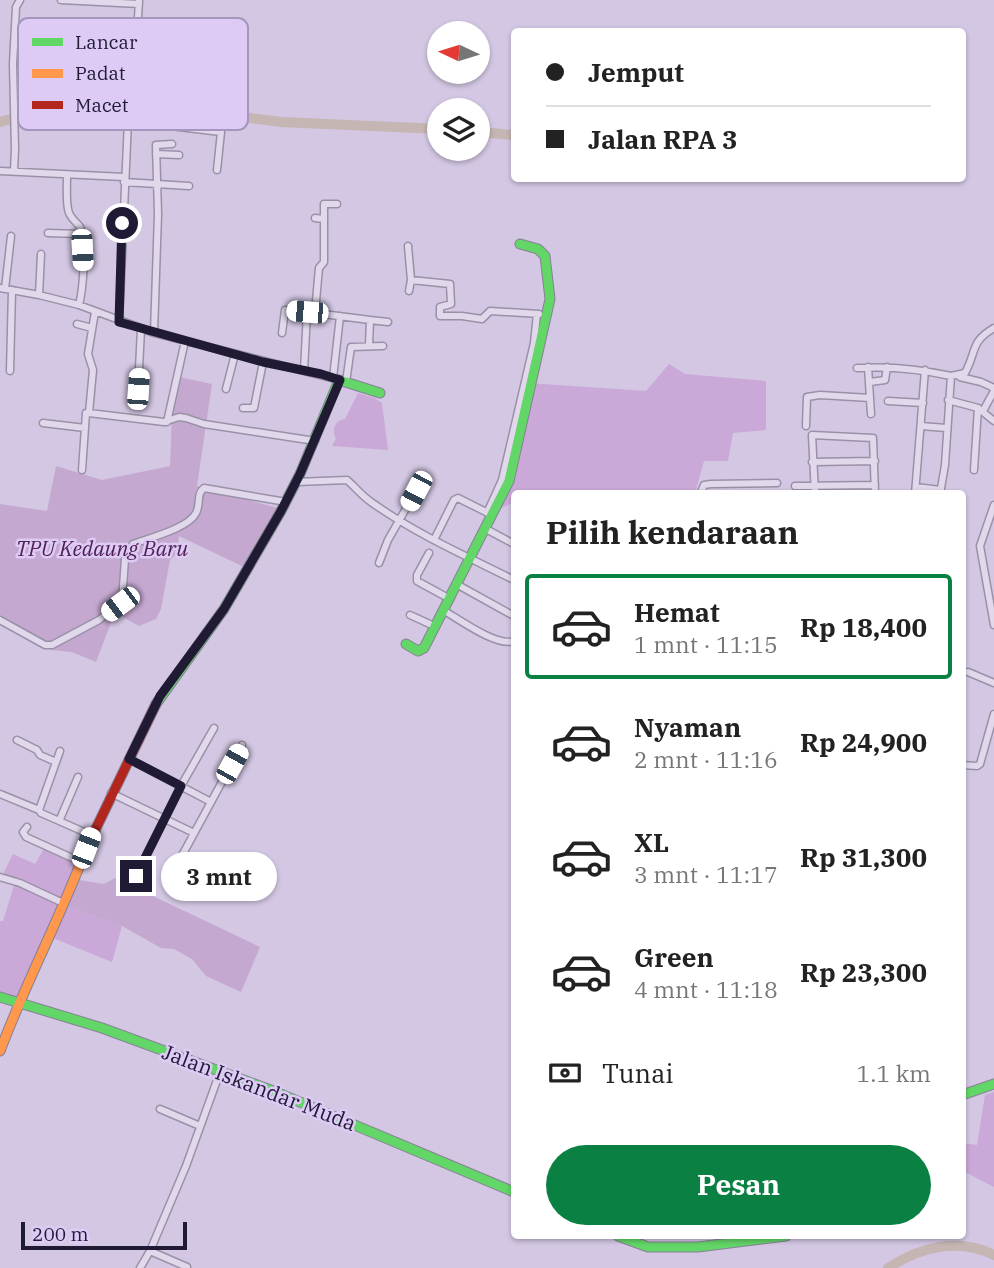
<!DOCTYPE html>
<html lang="id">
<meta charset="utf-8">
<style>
body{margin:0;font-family:"IBM Plex Serif",serif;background:#f6f6f6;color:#222;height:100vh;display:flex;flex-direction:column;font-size:26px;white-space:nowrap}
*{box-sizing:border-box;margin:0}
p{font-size:23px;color:#767676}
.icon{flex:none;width:38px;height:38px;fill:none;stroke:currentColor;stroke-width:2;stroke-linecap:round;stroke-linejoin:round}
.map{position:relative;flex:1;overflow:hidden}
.details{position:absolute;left:511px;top:490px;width:455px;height:749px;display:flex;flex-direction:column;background:#fff;border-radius:7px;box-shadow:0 2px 5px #0004}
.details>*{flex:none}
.hud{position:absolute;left:511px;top:28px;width:455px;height:154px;border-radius:7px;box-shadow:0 2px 5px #0004;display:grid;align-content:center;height:154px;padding:0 35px;background:#fff}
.needle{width:46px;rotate:274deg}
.controls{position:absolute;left:427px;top:21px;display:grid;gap:14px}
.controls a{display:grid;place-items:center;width:63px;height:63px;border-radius:50%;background:#fff;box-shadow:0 2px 5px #0004;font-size:35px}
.scale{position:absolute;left:21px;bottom:18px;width:166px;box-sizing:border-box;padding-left:7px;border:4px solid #201a35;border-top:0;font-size:19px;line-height:24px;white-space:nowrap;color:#201a35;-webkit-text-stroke:5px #ddcbf6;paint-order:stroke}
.end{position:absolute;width:32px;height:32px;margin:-16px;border:9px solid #201a35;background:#fff;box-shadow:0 0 0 4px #fff}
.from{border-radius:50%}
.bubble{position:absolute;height:49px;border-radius:24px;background:#fff;box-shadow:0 2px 5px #0004;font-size:23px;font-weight:700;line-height:49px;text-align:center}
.car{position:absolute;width:21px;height:42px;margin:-21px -10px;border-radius:9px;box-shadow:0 0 5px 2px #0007;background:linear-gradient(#fff 24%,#345 0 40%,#fff 0 76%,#345 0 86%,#fff 0)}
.hud b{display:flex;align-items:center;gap:24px;height:66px;font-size:26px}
.hud b+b{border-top:2px solid #e0e0e0}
.hud i{width:18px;height:18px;background:#222}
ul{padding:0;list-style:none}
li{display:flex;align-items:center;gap:21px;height:105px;margin:0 14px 10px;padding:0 21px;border:4px solid transparent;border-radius:7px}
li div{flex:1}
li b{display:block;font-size:26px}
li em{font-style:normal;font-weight:700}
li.on{border-color:#0b8043}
li>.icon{width:63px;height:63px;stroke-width:1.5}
h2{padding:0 35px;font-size:32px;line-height:84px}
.pay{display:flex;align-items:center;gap:18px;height:77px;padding:0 35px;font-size:26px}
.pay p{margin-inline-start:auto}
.action{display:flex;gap:14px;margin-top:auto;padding:14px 35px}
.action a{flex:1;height:80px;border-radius:42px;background:#0b8043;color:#fff;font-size:28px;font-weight:700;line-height:80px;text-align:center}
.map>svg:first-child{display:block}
</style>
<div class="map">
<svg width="994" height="1268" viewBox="0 0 994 1268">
<rect width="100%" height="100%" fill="#d3c7e3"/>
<path fill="#caa8d7" d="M669 364 685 374 766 381V430L733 433 728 461H704L695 493 514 494V505L510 504 491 513 528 383 646 391Z
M358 393 374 398 382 403 388 450 332 446 336 439C331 430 335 420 345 419Z
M45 847 80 865 79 880 69 907 122 926 112 962 48 936 26 1000 0 995V921H3L15 882 2 876 13 854 35 864Z
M994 1092V1187L963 1171 962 1143 977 1145 985 1095Z"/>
<path fill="#c5a8d0" d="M179 377 212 384 197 486 278 508 246 568 179 536 176 554 170 560 161 609 156 619 139 626 121 616 112 620 96 662 72 652 52 650 0 625V504L47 511 56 466 102 480 170 466 172 415Z
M115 878 260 947 241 992 206 976 192 959 174 949 161 948 122 926 69 907 79 880 104 884Z"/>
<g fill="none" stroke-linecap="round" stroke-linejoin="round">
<path stroke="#c5b5b3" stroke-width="10" d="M0 122 111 91 227 104 235 108 243 117 281 122 439 129
M478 132 514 135
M888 1268C920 1247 959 1237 994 1255"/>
<defs>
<path id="street" d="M61 0 139 4
M128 121 221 132 217 170
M156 154 179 155
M0 171 124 177
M14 171 15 149 13 64 16 7 20 0
M67 176C67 186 66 199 68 209 69 218 76 221 80 227 87 241 83 290 79 305
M124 182 189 186
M324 219V204H337
M48 233 81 234
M408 246 411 280 409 291
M411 280 450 284 451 304 440 307V316H462L482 319 490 311 539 314
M0 288 39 295 79 305 154 333 339 380
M5 289 11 236
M39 295 41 254
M315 312 319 268 324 262V219L315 218
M119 322 128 121 137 87 135 71 139 0
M77 324 92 328
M154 333 158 214 156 145 172 144
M282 333 285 310 307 312
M369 345 370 320 388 322
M868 367 871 414
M857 368C889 366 920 369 951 376L945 465 940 494
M10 371 12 290
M304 371 307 312 370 320
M951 376 965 373C977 351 970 342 994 328
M960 377 981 382 994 388
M333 378 340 316
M346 382 351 347 383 346
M870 382 885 380 887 367
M138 389 141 329
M226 389 235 354
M948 400 978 408 994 421
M888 401 923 403
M243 408H254L263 362
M983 411 994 391
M89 413 164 422 179 417 186 418 204 424 315 441
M167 422 185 341
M43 423 85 428
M806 426 807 397 820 395 870 398
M921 426 946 428
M812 462 875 461
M82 470 86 413H89L93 370 88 354 95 312
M974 470 978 408
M296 482 347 480C355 487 362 496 371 502 416 534 466 556 514 580
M795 486 875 485
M916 487 940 490
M700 494 704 485 711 484 777 483
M815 494 812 435 873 438 875 494
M915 494 925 370
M994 505 980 546 994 625
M487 513 502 480 534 343 537 314
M486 529 514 544
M434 540 454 500 458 498 488 513
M429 553 417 575V581L450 599
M379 563 388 540 416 491
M458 585 514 616
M443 610C460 620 497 647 514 641
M410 615 434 626
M0 620 45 645H52L99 620 122 601 125 559 133 544C149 538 189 528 196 513 201 504 196 494 204 488L286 502
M968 672 994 683
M17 740 37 750 40 755 56 762
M60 751 39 810 41 813 91 835
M129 759 211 802
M962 765 977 766 980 764 994 714
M111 793 194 833
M0 794 39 810
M60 819 78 777
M27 827 23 832 26 837 81 862
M172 874 242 745
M136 876 181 786 214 728
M0 877 20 883 63 903
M160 1109 200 1126
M150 1251 187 1267
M140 1268 150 1251 186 1166 220 1072"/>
<path id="fast" d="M406 644 418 651 424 648 509 481 550 299 545 256 538 249 520 244
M156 704 224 609 281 511 300 474 339 380 380 393
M0 997 102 1028 276 1092 514 1192
M962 1095 994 1084
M618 1236 648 1247H698L786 1236"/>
<path id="slow" d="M0 1051C26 982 61 916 87 847"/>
<path id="jam" d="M87 847 156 704"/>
</defs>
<use href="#street" stroke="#9991a7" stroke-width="9"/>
<use href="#fast" stroke="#888197" stroke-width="11"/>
<use href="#slow" stroke="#888197" stroke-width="11"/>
<use href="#jam" stroke="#888197" stroke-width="11"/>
<use href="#street" stroke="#e1d9eb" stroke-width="6"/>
<use href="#fast" stroke="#63d668" stroke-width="9"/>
<use href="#slow" stroke="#ff974d" stroke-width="9"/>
<use href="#jam" stroke="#b3261e" stroke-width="9"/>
</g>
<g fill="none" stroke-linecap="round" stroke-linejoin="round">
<path stroke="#201a35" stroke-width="9" d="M122 223 119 322 263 362 321 374 340 380 300 474 281 511 224 609 160 696 129 759 181 786 136 876"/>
</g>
<g text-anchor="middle" stroke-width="5" stroke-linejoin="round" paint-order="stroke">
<g font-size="21" font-style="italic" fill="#502052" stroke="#ddcbf6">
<text x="102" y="556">TPU Kedaung Baru</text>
</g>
<g font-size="21" fill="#201a35" stroke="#ddcbf6">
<text transform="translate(259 1088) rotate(21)" y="7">Jalan Iskandar Muda</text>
</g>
</g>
<rect x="18" y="18" width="230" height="112" rx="10" fill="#ddcbf6" stroke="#a496bc" stroke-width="2"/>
<rect x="32" y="38" width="31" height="8" fill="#63d668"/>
<rect x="32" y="69" width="31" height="9" fill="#ff974d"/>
<rect x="32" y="101" width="31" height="8" fill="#b3261e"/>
<g font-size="19" fill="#201a35">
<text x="75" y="49">Lancar</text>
<text x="75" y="80">Padat</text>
<text x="75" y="112">Macet</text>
</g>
</svg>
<div class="controls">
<a><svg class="needle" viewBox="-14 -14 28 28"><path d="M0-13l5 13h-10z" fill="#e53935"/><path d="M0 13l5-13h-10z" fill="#767676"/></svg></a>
<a><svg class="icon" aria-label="layers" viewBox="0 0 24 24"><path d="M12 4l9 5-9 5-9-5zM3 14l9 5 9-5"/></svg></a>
</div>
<div class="scale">200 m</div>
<i class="end from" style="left:122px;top:223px"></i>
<i class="end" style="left:136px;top:876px"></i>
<div class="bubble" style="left:161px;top:852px;width:116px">3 mnt</div>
<i class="car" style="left:82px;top:250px;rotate:177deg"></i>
<i class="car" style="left:307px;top:312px;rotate:275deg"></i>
<i class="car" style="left:138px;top:389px;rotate:4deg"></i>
<i class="car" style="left:416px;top:491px;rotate:208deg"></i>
<i class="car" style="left:120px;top:604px;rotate:233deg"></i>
<i class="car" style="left:232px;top:764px;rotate:29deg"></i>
<i class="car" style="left:86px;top:848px;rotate:21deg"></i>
<div class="hud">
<b><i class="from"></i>Jemput</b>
<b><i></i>Jalan RPA 3</b>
</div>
<section class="details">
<h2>Pilih kendaraan</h2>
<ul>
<li class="on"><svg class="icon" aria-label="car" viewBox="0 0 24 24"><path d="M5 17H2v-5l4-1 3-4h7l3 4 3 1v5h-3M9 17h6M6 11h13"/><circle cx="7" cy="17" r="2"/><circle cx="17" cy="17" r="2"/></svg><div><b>Hemat</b><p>1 mnt · 11:15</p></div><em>Rp 18,400</em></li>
<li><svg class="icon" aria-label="car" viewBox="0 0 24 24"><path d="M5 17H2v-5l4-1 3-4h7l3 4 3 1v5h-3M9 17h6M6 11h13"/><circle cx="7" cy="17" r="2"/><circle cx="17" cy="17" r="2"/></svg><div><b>Nyaman</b><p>2 mnt · 11:16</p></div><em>Rp 24,900</em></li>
<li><svg class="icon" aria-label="car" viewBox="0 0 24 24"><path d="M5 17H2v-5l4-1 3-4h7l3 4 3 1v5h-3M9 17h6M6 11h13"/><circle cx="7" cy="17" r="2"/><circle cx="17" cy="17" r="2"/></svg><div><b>XL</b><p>3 mnt · 11:17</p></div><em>Rp 31,300</em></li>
<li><svg class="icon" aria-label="car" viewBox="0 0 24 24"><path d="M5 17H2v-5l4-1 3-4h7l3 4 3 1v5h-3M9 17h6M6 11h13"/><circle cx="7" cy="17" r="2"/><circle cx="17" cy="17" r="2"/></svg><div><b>Green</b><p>4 mnt · 11:18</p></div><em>Rp 23,300</em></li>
</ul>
<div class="pay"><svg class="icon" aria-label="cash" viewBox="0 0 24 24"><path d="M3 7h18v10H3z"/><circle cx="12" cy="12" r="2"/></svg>Tunai<p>1.1 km</p></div>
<div class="action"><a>Pesan</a></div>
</section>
</div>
